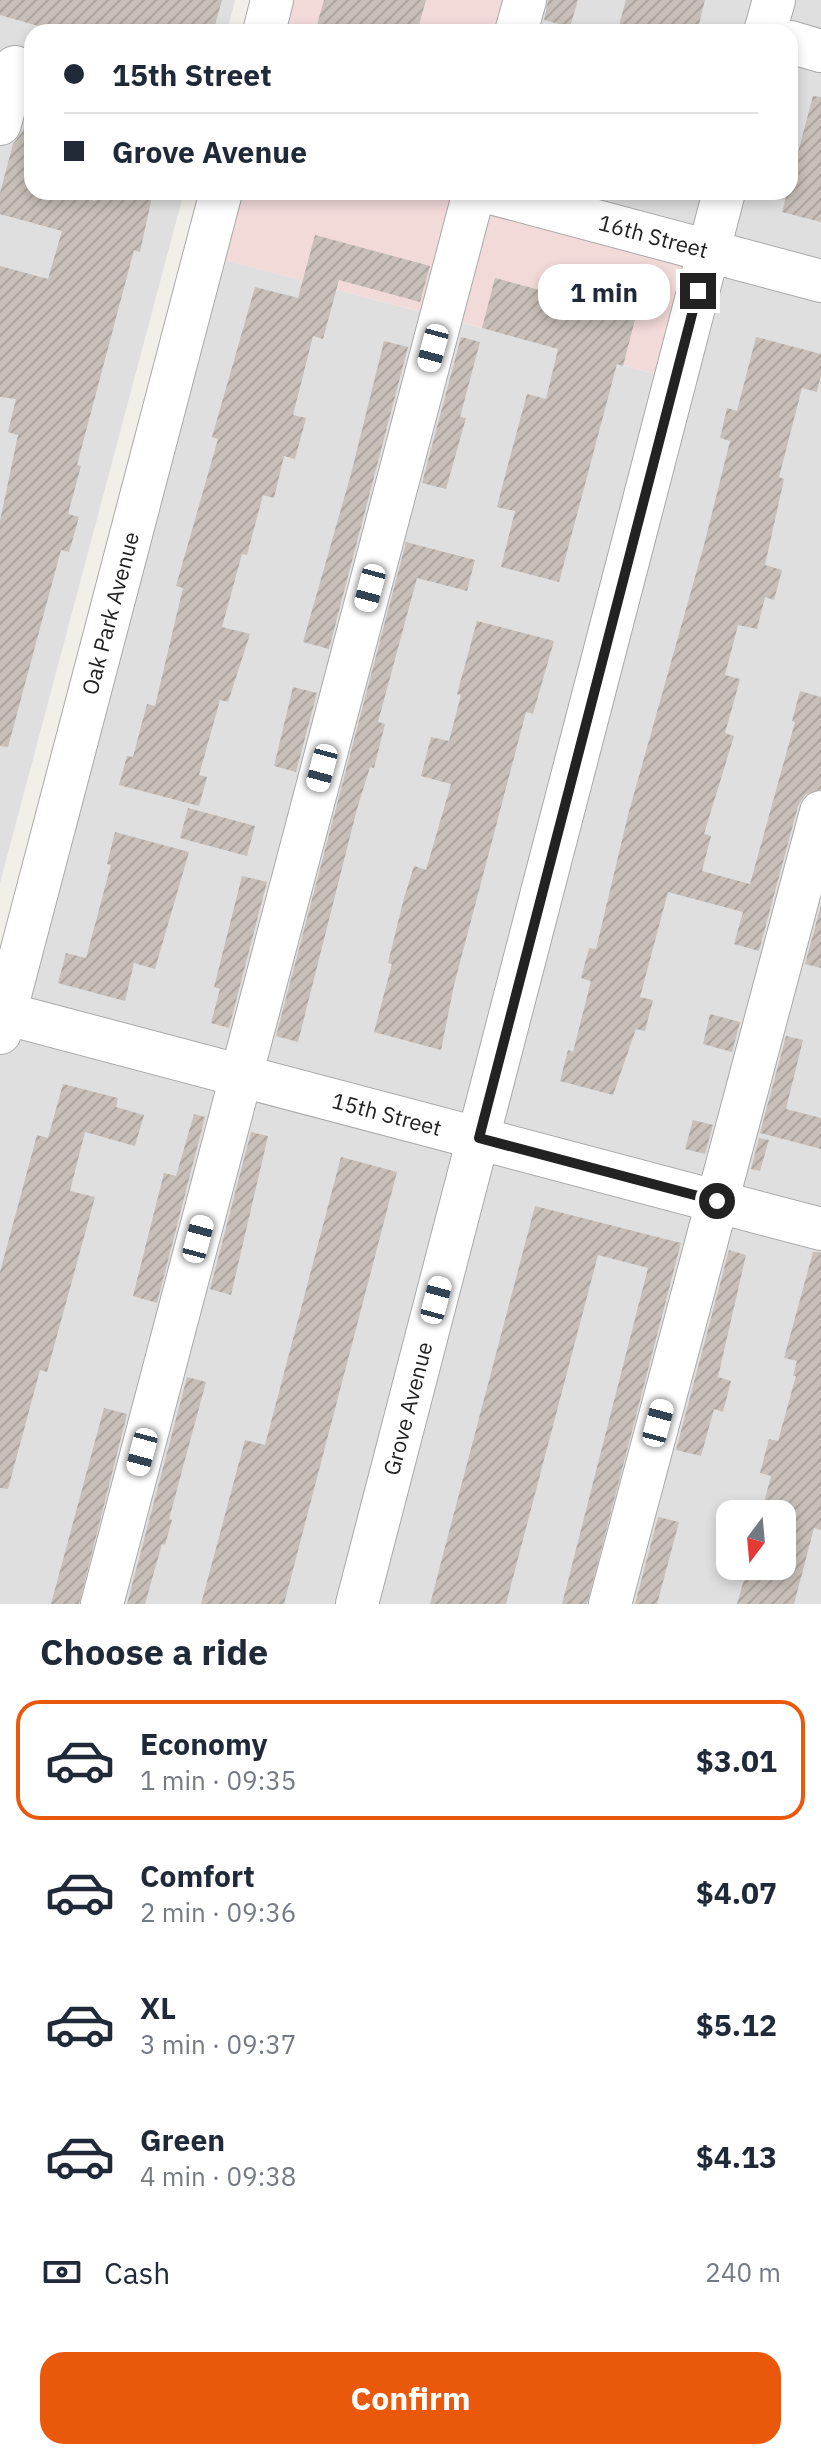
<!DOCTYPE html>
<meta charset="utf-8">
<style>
body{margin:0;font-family:"IBM Plex Sans",sans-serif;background:#f2f2f3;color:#1f2937;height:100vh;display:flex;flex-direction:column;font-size:30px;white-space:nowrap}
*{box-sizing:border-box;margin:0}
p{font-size:26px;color:#747a83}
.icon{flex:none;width:44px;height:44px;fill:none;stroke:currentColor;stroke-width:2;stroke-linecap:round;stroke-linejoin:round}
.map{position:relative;height:1604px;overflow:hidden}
.sheet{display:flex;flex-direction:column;background:#fff;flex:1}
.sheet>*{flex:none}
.guide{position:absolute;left:24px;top:24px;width:774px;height:176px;border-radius:24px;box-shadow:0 4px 12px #0003;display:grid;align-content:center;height:176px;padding:0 40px;background:#fff}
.needle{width:52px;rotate:196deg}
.fabs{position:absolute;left:716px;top:1500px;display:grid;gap:16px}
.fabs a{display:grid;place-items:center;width:80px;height:80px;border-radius:16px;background:#fff;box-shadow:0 4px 12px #0003;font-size:40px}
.end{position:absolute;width:36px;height:36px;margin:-18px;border:10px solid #222;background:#fff;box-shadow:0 0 0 4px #fff}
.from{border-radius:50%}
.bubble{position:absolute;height:56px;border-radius:24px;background:#fff;box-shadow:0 4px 12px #0003;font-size:26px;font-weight:700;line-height:56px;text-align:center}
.car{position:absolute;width:24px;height:48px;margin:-24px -12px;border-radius:10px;box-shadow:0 0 6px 2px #0007;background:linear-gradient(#fff 24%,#345 0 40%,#fff 0 76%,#345 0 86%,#fff 0)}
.guide b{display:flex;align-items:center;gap:28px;height:76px;font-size:30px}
.guide b+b{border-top:2px solid #e0e1e3}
.guide i{width:20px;height:20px;background:#1f2937}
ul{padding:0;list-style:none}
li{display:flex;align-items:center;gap:24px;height:120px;margin:0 16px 12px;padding:0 24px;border:4px solid transparent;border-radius:24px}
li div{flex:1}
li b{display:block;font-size:30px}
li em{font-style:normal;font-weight:700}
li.selected{border-color:#ea580c}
li>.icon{width:72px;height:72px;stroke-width:1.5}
h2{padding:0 40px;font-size:36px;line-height:96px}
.pay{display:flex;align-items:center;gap:20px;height:88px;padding:0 40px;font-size:30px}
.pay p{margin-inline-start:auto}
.action{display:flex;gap:16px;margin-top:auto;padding:16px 40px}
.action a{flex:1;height:92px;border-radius:24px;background:#ea580c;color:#fff;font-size:32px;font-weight:700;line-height:92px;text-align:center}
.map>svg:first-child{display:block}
</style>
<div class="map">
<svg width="821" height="1604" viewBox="0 0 821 1604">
<defs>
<pattern id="building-hatch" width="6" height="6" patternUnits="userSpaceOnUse" patternTransform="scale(2)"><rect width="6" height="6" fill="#c7bfb8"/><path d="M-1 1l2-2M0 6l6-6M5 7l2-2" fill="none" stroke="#aba49e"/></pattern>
</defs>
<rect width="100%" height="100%" fill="#f2efe9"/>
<path fill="#e0dfdf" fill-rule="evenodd" d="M0 0H235L227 32H32V192H184L0 883Z
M531 0H821V274L509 192H790V32H523Z
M210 256 682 381 713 257 821 288V1604H0V1057ZM730 1514H782V1566H730Z"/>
<path fill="#f2dad9" d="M279 0H531L523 32H270Z
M228 192H509L716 247 683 381 210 256Z"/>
<path fill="url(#building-hatch)" d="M0 0H222L213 32H59L0 15Z
M324 0H426L417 32H315Z
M548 0H578L570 27 544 20Z
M626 0H705L697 32H617Z
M813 96 821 97V222L782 212Z
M31 102 32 192H61L95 201 98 192H153L140 252 134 250 77 465 81 466 68 514 79 517 69 552 61 550 8 747 0 746V521L18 435 8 432 16 399 0 397V266L48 279 62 231 0 214V193L13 144 23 131Z
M315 235 430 266 420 302 339 280 323 339 313 336 293 415 306 418 295 459 284 456 274 498 263 495 247 555 242 554 222 627 250 634 228 702 220 700 199 775 207 777 199 806 119 785 127 756 133 757 147 704 155 706 183 588 176 586 218 439 212 437 255 287 298 298Z
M495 278 636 316 623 366 617 364 559 582 501 567 515 511 497 507 506 472 527 394 546 399 558 349 482 328Z
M461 337 480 342 460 417 466 418 446 489 422 483Z
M756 337 821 354V375L817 392 802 388 779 477 784 479 765 565 782 570 774 600 765 597 757 629 738 625 725 675 740 679 725 733 734 736 704 834 711 836 702 871 750 884 795 722 792 721 800 691 821 697V789L805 795 798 806 759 951 734 944 743 912 668 892 640 997 653 1000 645 1031 636 1029 613 1095 560 1081 568 1050 573 1052 591 981 581 978 589 948 596 949 628 815 704 545 730 441 720 438 727 408 737 411Z
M384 341 408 347 329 649 303 642 351 474Z
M406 542 475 560 467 591 417 578 378 722 385 724 374 768 370 767 357 809 298 1042 276 1036Z
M477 621 554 641 533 714 526 712 454 985 441 1050 374 1032 392 964 388 963 404 898 414 866 426 870 451 784 421 776 431 737 449 741 461 695 457 694Z
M293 687 317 693 296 772 274 766Z
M188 808 255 826 247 856 180 838Z
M115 832 189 852 155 969 134 963 125 1001 58 983 66 953 86 958 111 865 107 864Z
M242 876 267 882 229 1028 211 1023 220 989 214 987Z
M821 905V968L805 964Z
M710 1014 740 1022 732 1052 703 1044Z
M786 1036 803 1040 786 1109 821 1118V1149L760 1133Z
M63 1084 118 1098 116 1107 144 1115 135 1146 85 1132 70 1191 95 1197 47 1372 40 1370 8 1489 0 1488V1272L37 1135 48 1138Z
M194 1114 205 1117 157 1303 133 1296 164 1173 176 1176Z
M693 1120 713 1125 705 1154 685 1149Z
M251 1132 268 1136 231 1295 210 1289Z
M759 1138 769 1140 760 1171 751 1169Z
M341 1157 397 1172 284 1604H201L245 1440 265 1445Z
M535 1206 681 1243 587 1604H562L648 1268 598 1255 506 1604H430Z
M729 1250 746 1255 718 1377 731 1381 723 1412 714 1409 701 1456 676 1450Z
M813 1252H821V1530L814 1528 794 1604H737L748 1566H782V1514H761L771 1476 760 1473 769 1439 778 1441 796 1376H793L797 1361 784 1358Z
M187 1377 206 1382 169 1519 172 1520 165 1545 162 1544 145 1604H127Z
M104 1408 127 1414 79 1604H51Z
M658 1517 679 1522 667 1567 657 1604H635Z"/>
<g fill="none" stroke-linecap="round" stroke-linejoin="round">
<defs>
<g id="minor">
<path d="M264 32 272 0"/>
<path d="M516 32 525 0"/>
<path d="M765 32 774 0"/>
<path d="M790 42 821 51"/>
<path d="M0 124 15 67"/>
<path id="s1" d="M487 192 821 281"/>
<path id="s2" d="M0 1012 821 1229"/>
<path id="s3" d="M0 1033 221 192"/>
<path d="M102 1604 474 192"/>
<path id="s4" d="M357 1604 724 192"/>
<path d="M610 1604 821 812"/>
</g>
</defs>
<use href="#minor" stroke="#a9a9a9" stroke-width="44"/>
<use href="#minor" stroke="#fff" stroke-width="42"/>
</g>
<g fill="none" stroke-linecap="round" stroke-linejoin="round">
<path stroke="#222" stroke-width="10" d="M698 291 479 1138 717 1201"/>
</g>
<g text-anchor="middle" stroke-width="8" stroke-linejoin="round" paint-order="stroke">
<g font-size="22" fill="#222" stroke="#fff">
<text dy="8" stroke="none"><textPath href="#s1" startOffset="172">16th Street</textPath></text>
<text dy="8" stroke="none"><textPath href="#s3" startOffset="434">Oak Park Avenue</textPath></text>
<text dy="8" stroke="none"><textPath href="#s2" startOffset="400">15th Street</textPath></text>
<text dy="8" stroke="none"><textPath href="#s4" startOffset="202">Grove Avenue</textPath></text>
</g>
</g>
</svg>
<div class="fabs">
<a><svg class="needle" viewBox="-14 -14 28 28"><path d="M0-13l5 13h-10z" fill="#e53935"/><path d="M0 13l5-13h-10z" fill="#747a83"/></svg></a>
</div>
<i class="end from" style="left:717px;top:1201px"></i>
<i class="end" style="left:698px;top:291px"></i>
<div class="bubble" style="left:538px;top:264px;width:132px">1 min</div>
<i class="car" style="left:433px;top:348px;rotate:195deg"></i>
<i class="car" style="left:370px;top:588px;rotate:195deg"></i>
<i class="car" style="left:322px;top:768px;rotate:195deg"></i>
<i class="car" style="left:198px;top:1239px;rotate:15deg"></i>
<i class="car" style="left:436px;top:1300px;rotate:15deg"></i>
<i class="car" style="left:658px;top:1423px;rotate:15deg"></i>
<i class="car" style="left:142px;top:1452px;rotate:195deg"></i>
<div class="guide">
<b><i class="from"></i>15th Street</b>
<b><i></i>Grove Avenue</b>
</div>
</div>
<section class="sheet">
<h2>Choose a ride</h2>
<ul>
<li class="selected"><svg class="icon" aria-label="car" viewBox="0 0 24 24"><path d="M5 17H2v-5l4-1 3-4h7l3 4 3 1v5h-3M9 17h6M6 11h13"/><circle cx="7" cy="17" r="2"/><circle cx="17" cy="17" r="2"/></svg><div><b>Economy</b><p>1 min · 09:35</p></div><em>$3.01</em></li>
<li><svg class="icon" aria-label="car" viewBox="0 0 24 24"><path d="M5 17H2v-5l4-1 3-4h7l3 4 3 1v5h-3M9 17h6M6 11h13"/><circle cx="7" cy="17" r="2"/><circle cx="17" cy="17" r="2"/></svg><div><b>Comfort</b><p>2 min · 09:36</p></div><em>$4.07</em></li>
<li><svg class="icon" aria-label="car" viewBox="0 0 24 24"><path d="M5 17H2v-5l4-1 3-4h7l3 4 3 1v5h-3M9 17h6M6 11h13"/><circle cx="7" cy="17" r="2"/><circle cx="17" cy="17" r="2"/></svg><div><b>XL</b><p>3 min · 09:37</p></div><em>$5.12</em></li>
<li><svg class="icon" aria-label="car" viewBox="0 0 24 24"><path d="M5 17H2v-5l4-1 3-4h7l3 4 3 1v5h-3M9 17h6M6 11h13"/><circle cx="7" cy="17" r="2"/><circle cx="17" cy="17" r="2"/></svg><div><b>Green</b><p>4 min · 09:38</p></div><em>$4.13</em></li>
</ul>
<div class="pay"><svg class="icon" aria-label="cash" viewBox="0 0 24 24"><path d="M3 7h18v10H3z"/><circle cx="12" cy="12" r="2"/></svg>Cash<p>240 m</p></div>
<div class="action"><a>Confirm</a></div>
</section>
